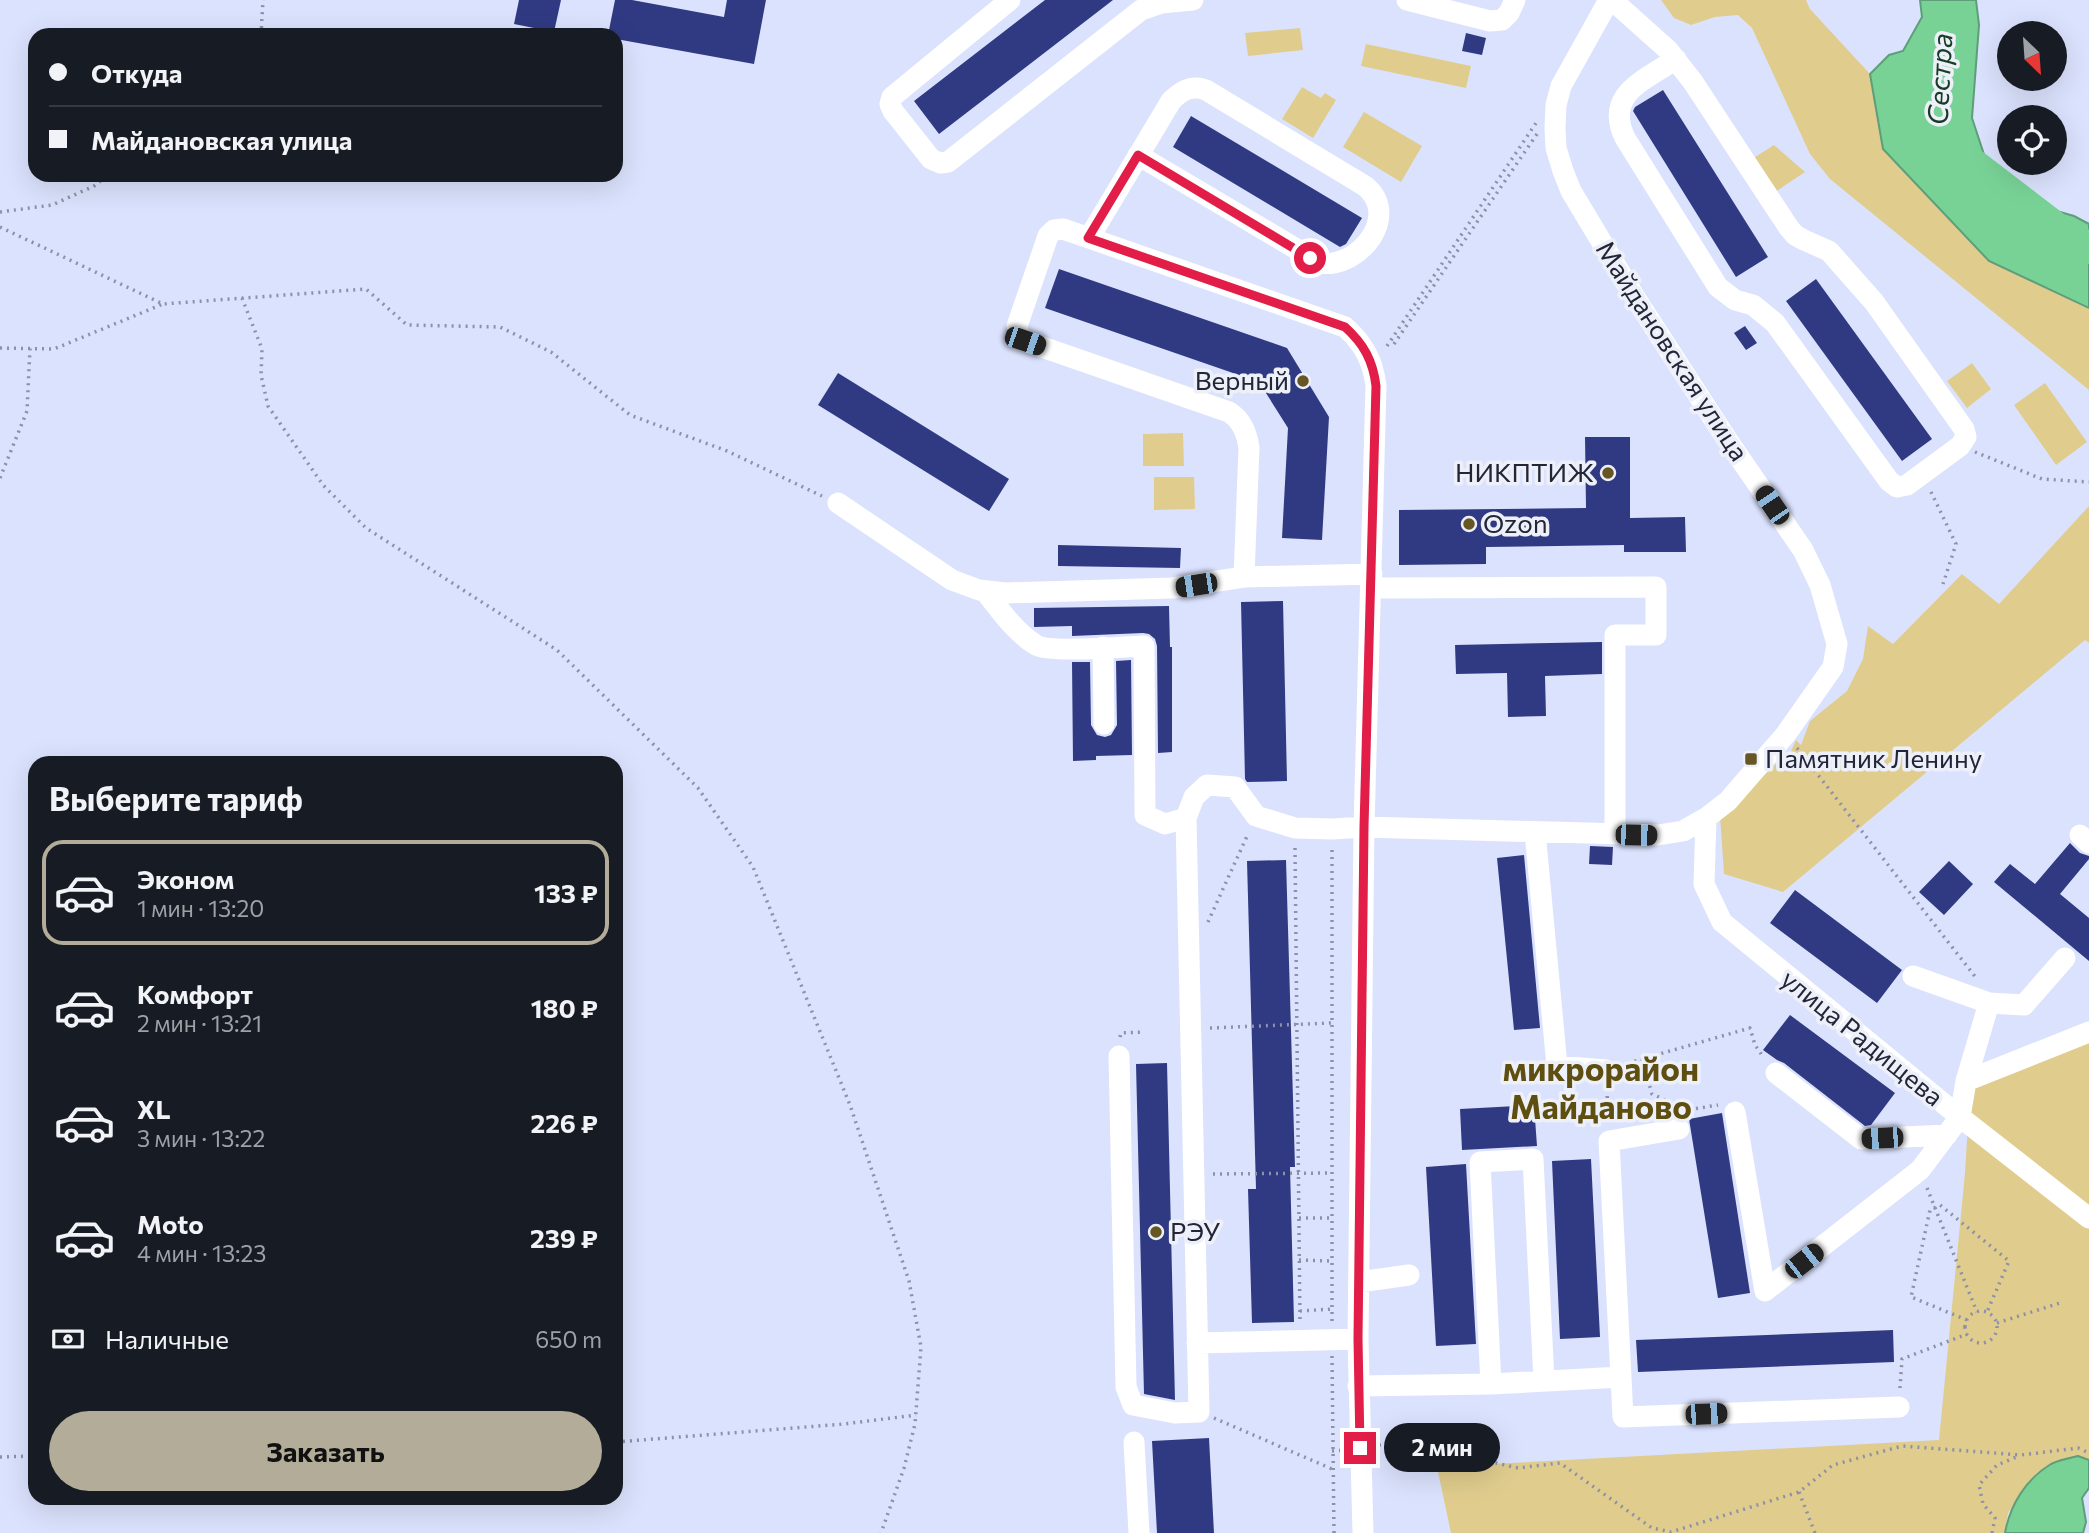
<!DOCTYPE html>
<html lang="ru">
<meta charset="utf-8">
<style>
body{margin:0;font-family:Commissioner,sans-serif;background:#20242c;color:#f1f3f6;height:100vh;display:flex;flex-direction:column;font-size:26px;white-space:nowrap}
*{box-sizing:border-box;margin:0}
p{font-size:23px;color:#9ea1a6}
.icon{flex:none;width:38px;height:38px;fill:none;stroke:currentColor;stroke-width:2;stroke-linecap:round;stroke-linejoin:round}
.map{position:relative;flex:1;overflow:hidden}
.details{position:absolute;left:28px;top:756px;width:595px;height:749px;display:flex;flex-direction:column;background:#171b24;border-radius:21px;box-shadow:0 7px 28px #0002}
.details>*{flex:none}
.hud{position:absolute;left:28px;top:28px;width:595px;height:154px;border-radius:21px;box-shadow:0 7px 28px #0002;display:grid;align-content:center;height:154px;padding:0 21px;background:#171b24}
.needle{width:46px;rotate:155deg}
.tools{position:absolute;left:1997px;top:21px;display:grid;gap:14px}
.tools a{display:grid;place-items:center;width:70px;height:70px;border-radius:50%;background:#171b24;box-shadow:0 7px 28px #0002;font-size:35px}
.end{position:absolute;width:32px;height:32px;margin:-16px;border:9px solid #e11d48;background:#fff;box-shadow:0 0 0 4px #fff}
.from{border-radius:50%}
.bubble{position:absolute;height:49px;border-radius:24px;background:#171b24;box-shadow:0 7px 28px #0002;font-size:23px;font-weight:700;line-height:49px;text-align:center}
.car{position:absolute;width:21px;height:42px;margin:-21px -10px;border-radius:9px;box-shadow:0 0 5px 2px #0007;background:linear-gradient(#222 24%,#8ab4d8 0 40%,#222 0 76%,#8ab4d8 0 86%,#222 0)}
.hud b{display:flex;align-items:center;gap:24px;height:66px;font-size:26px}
.hud b+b{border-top:2px solid #363941}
.hud i{width:18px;height:18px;background:#f1f3f6}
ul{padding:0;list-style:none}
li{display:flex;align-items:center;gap:21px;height:105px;margin:0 14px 10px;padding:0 7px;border:4px solid transparent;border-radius:21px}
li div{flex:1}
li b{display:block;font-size:26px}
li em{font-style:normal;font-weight:700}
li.on{border-color:#b2ac98}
li>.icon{width:63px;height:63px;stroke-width:1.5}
h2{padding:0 21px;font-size:32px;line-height:84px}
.pay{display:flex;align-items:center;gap:18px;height:77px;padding:0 21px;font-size:26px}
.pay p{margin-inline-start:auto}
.primary-button{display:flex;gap:14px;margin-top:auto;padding:14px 21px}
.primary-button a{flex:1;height:80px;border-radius:42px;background:#b2ac98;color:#111;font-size:28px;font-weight:700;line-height:80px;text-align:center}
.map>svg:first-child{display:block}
</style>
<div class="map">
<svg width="2089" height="1533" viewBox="0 0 2089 1533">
<rect width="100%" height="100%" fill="#dbe2fd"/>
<path fill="#e0cd8e" d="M1661 0H1806L1810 9 1870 74 1883 149 1989 261 2089 308V390L1830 179 1810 154 1752 28 1738 15 1715 17 1691 25 1674 18Z
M1300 28 1303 50 1248 56 1245 33Z
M1366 44 1471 66 1466 88 1361 66Z
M1302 87 1321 98 1325 93 1336 100 1313 138 1282 119Z
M1364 112 1422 146 1401 182 1343 147Z
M1774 145 1805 172 1775 192 1752 159Z
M1972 363 1991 389 1967 408 1947 381Z
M2045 383 2087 442 2056 465 2014 405Z
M1183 433 1184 466H1143V434Z
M1154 477H1194L1195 509 1154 510Z
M2089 506V643L2085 640 1783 892 1724 874 1720 816 1776 764 1789 770 1800 761 1791 751 1796 740 1801 745 1810 721 1847 691 1863 659 1868 626 1893 644 1962 574 1999 604Z
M2089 1037V1460L2078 1456 2053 1463 2032 1478 2008 1513 2005 1533H1451L1437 1467 1939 1440 1965 1173 1968 1124 1973 1082Z"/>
<path fill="#78d296" stroke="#5e9e7a" stroke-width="2" d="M1920 0H1976L1979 25 1972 118 1997 194 2074 216 2089 224V308L1989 261 1883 149 1870 74 1889 55 1903 51 1922 17Z
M2078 1456 2089 1460V1488L2082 1498 2086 1522 2083 1533H2005C2010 1505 2026 1479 2051 1464 2059 1460 2069 1458 2078 1456Z"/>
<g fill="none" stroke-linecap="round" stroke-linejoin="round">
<path stroke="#78d296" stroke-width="32" d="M1958 153 2065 235 2089 248"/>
</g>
<path fill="#303a83" d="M519 0H561L554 32 514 24Z
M615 0H632L724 17 727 0H766L754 64 616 39V35H608Z
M1045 0H1113L939 134 914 101Z
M1466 33 1486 38 1482 55 1462 51Z
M1663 90 1768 257 1736 277 1633 111 1635 107Z
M1191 116 1362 218 1346 244 1340 247 1173 147Z
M1059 269 1287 348 1329 417 1322 540 1282 538 1288 428 1259 382 1045 308Z
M1816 279 1932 439 1902 461 1786 301Z
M1745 326 1757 343 1746 350 1734 333Z
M838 373 1009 479 989 511 818 405Z
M1585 437H1630V518L1685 517 1686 552H1624V545L1486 547V564L1399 565V510L1586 508Z
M1058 545 1181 548 1180 568 1058 566Z
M1283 601 1287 781 1247 782 1245 779 1241 602Z
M1169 606 1170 647H1172V752L1158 753 1157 646 1155 639 1149 634 1143 633 1072 636V626L1034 627V608Z
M1602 642V674L1545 676 1546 716 1508 717 1507 673 1456 674 1455 645Z
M1131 660 1132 755 1096 756V760L1073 761 1072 662H1090L1091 725 1097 735 1105 737 1111 735 1117 725 1116 661Z
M2070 843 2080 853 2089 856V859L2060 894 2089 918V961L1994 882 2010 864 2035 884Z
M1590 846 1613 847 1612 865 1589 864Z
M1524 855 1540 1028 1514 1030 1497 858Z
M1286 860 1295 1167H1290L1294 1322 1252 1323 1248 1189H1256L1247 861Z
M1949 861 1973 884 1944 915 1919 892Z
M1795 890 1902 970 1877 1003 1770 923Z
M1790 1015 1895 1093 1871 1125 1865 1126 1784 1063 1777 1060 1763 1050Z
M1167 1063 1175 1400 1144 1394 1136 1064Z
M1534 1105 1537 1146 1462 1150 1460 1109Z
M1722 1113 1750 1293 1718 1298 1689 1119Z
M1591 1159 1600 1337 1560 1339 1552 1161Z
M1466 1164 1476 1344 1436 1346 1426 1167Z
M1893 1330 1894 1362 1638 1372 1636 1340Z
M1209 1438 1214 1533H1157L1152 1441Z"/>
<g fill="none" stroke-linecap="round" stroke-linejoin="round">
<path stroke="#8c91a8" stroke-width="3.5" stroke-dasharray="2 5" stroke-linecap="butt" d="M261 35 263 0
M0 212 52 205 94 186 108 175
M0 227 163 304 366 289 407 325 500 327 551 352 630 415 727 451 822 496
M242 298 262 349 261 375 268 406 323 485 366 528 557 650 698 788 753 867 850 1105 909 1281 921 1347 915 1424 904 1468 881 1533
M1394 344 1537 134
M1387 346 1536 123
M0 348 54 349 163 304
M1975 452 2042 479 2089 482
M0 478 27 411 30 348
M1931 492 1956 544 1943 584
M1797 748 1977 979
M1295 848 1300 1323
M1208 922 1248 834
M1210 1028 1331 1023
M1120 1037 1121 1033 1143 1032
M1642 1059 1652 1094 1687 1110 1718 1105
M1621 1065 1750 1028 1755 1045 1764 1058
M1607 1089 1608 1124
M1213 1174 1332 1173
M1927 1188 1977 1312
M1299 1218H1332
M1299 1260 1332 1261
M1300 1311 1332 1309
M1965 1327a16 16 0 1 1 32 0a16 16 0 1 1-32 0Z
M1967 1320 1911 1297 1930 1210 1940 1205 2009 1261 1987 1312
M1332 1321V845
M1997 1323 2060 1303
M1332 1356 1334 1533
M1900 1388 1902 1359 1967 1334
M1214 1418 1332 1469
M616 1442 844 1424 916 1415
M1379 1445 1404 1442 1518 1468 1560 1463 1652 1528 1671 1532 1799 1492 1833 1465 1902 1446 2021 1455 2078 1448 2089 1453
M1332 1451 1344 1450
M0 1457 35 1456
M1799 1492 1815 1533
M1992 1533 1995 1518 1983 1504 1979 1485 1997 1465 2019 1456"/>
<path stroke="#fff" stroke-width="21" d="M1010 0 892 97 890 104 893 111 931 159 940 163 948 162 1141 10 1161 3 1193 0
M1407 0 1490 21 1502 20 1509 13 1515 0
M1612 0 1668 50 1693 82 1789 228 1795 235 1804 240 1829 251 1874 302 1964 429 1966 437 1960 446 1907 485 1897 487 1889 481 1775 323 1753 305 1735 300 1718 287 1625 138C1604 94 1644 81 1676 59
M1089 238 1171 101C1182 90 1191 85 1206 90L1365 186C1401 215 1360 269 1320 263L1138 155
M838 503 952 580 979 590 1005 593 1172 588 1244 577 1372 574
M1244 577 1249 448C1247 433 1242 420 1229 412L1025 341 1019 335 1017 326 1048 236 1054 230 1063 229 1345 327C1364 344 1373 361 1376 386L1364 827 1358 1339 1363 1533
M1371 588 1656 587V635H1615V834
M985 591C999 609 1016 633 1036 645 1049 653 1125 647 1144 646L1145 815 1165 824 1186 818
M1103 647 1104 724
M1706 818 1704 884 1722 922 1960 1117 2089 1218
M1535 832 1557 1066 1606 1070
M2080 835 2089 843
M1913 976 1989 1003 2024 1005 2065 958
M1119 1056 1126 1387 1133 1405 1175 1413 1199 1412 1186 818 1194 797 1207 785 1235 787 1256 816 1295 828 1332 829 1364 827 1658 835 1683 831 1706 818 1728 801 1786 734 1833 667 1837 644 1820 585 1803 550 1726 438 1634 296 1571 191 1563 171 1556 148 1555 128 1556 105 1561 86 1609 0
M1776 1073 1861 1139 1947 1135
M1966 1081 2089 1032
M1735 1112 1765 1291 1920 1170 1960 1117 1966 1081 1989 1003
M1679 1129 1609 1141 1623 1417 1899 1407
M1359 1282 1409 1275
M1197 1343 1358 1339
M1544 1381 1533 1159 1480 1162 1491 1384 1621 1377
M1358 1386 1491 1384
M1134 1442 1139 1533"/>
</g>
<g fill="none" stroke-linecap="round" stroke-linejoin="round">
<path stroke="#e11d48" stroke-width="9" d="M1310 258 1138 155 1088 238 1345 327C1364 344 1373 361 1376 386L1364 827 1358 1339 1360 1448"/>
</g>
<g fill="#655624" stroke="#edf0f9" stroke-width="2.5">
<circle cx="1303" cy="381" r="7"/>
<circle cx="1608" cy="473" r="7"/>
<circle cx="1469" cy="524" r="7"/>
<rect x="1744" y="752" width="14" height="14" rx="3.5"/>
<circle cx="1156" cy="1232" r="7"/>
</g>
<g text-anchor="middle" stroke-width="7" stroke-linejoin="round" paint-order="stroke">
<g font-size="26" fill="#222637" stroke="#edf0f9">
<text transform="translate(1672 351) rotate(57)" y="9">Майдановская улица</text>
<text transform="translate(1862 1038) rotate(39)" y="9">улица Радищева</text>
</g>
<g font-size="26" fill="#222637" stroke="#edf0f9" text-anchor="start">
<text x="1289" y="390" text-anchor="end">Верный</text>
<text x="1594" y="482" text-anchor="end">НИКПТИЖ</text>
<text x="1483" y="533">Ozon</text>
<text x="1765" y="768">Памятник Ленину</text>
<text x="1170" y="1241">РЭУ</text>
</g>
<g font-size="28" font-style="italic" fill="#173d25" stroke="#edf0f9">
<text transform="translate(1940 79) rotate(-87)" y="10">Сестра</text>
</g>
<g font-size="33" font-weight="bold" fill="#5e4e10" stroke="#edf0f9">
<text x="1601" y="1081">микрорайон<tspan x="1601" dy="38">Майданово</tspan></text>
</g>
</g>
</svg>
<div class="tools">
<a><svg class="needle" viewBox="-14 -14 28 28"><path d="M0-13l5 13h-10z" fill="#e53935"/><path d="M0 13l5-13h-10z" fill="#9ea1a6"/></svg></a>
<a><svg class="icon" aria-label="locate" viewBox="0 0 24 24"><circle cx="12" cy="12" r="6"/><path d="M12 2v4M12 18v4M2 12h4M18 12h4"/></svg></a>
</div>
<i class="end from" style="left:1310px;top:258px"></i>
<i class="end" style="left:1360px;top:1448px"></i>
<div class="bubble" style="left:1384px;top:1423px;width:116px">2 мин</div>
<i class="car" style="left:1025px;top:341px;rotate:109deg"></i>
<i class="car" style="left:1772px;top:505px;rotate:326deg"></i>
<i class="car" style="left:1196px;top:585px;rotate:261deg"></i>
<i class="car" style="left:1636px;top:835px;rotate:91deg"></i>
<i class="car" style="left:1882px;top:1138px;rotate:267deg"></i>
<i class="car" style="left:1804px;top:1261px;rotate:52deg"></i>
<i class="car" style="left:1706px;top:1414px;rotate:88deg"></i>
<div class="hud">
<b><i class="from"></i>Откуда</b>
<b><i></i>Майдановская улица</b>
</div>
<section class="details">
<h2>Выберите тариф</h2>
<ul>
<li class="on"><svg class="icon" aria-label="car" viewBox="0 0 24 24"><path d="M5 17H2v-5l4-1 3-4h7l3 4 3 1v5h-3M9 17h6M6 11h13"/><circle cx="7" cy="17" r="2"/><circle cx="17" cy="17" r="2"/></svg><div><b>Эконом</b><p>1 мин · 13:20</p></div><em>133 ₽</em></li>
<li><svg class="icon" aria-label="car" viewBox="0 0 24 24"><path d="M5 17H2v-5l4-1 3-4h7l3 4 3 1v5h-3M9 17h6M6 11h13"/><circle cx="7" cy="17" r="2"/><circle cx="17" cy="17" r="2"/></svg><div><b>Комфорт</b><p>2 мин · 13:21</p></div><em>180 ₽</em></li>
<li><svg class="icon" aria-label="car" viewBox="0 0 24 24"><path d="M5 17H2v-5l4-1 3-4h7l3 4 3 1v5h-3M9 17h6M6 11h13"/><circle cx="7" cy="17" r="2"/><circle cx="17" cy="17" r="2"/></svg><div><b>XL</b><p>3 мин · 13:22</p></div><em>226 ₽</em></li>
<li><svg class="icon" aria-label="car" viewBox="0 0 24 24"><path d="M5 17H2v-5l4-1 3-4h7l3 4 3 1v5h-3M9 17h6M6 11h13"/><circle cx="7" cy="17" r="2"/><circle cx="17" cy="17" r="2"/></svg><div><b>Moto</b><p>4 мин · 13:23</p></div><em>239 ₽</em></li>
</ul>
<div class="pay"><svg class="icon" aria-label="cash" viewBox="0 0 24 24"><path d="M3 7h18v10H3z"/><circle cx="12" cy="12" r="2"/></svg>Наличные<p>650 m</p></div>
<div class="primary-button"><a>Заказать</a></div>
</section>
</div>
